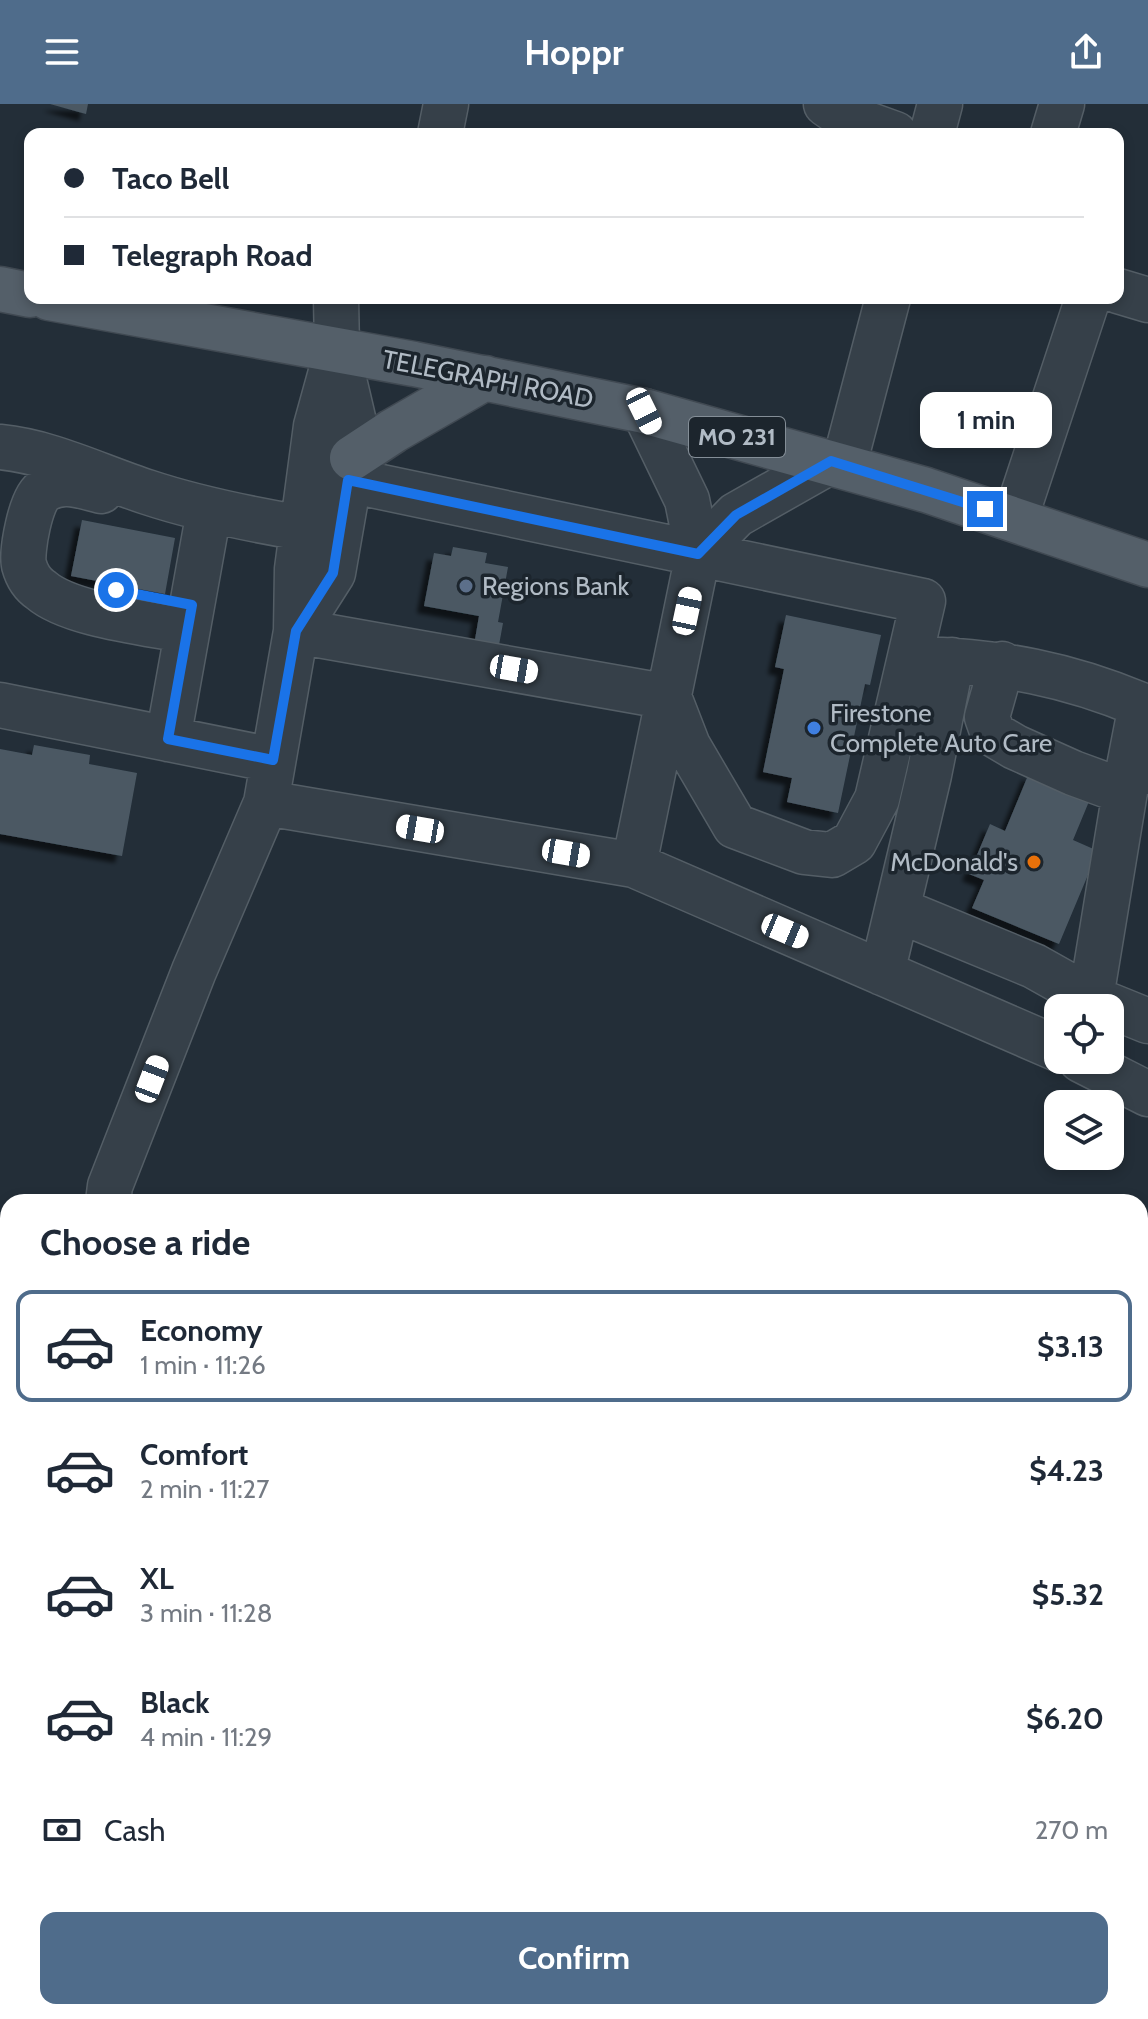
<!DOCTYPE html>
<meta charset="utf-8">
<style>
body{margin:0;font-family:Cabin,sans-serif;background:#f2f2f3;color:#1f2937;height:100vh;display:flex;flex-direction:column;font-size:30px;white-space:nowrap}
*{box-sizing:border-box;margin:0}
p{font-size:26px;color:#747a83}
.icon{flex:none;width:44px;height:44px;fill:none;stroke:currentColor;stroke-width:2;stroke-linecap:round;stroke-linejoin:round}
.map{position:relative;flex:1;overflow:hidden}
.sheet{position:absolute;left:0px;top:1090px;width:1148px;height:826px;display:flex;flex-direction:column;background:#fff;border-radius:24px 24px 0 0;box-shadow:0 4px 12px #0003}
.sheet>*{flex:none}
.guide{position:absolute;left:24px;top:24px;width:1100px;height:176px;border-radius:16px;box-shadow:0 4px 12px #0003;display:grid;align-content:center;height:176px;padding:0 40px;background:#fff}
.fabs{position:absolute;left:1044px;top:890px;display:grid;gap:16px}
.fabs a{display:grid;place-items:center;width:80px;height:80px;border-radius:16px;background:#fff;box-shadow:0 4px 12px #0003;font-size:40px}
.end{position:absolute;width:36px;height:36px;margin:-18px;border:10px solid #1a73e8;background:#fff;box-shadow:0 0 0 4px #fff}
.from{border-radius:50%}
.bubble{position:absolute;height:56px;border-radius:16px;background:#fff;box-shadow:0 4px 12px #0003;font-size:26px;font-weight:800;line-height:56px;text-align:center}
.car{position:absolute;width:24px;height:48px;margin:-24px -12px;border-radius:10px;box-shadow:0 0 6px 2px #0007;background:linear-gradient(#fff 24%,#345 0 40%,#fff 0 76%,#345 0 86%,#fff 0)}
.guide b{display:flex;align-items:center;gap:28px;height:76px;font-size:30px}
.guide b+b{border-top:2px solid #e0e1e3}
.guide i{width:20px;height:20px;background:#1f2937}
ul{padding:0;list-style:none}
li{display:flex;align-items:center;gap:24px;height:112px;margin:0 16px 12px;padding:0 24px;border:4px solid transparent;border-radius:16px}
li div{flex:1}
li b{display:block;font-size:30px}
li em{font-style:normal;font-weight:800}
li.current{border-color:#4f6c8b}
li>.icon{width:72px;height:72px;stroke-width:1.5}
h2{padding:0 40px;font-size:36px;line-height:96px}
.pay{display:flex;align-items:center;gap:20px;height:88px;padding:0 40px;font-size:30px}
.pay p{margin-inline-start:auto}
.cta{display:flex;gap:16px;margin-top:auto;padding:16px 40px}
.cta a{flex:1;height:92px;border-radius:16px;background:#4f6c8b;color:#fff;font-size:32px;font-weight:800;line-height:92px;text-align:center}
header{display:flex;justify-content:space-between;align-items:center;height:104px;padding:0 40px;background:#4f6c8b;color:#fff;font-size:36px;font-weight:800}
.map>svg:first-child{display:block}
</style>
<header><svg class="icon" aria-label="menu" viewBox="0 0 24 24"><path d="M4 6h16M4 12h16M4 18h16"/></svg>Hoppr<svg class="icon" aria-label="share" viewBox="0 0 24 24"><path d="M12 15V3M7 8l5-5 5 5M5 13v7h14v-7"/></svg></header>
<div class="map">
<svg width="1148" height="1915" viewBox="0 0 1148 1915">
<defs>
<filter id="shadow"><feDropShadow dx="-7" dy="7" stdDeviation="2" flood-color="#0009"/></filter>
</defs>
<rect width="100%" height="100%" fill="#232e38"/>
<path fill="#4b5964" filter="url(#shadow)" d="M50 0H88L86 10Z
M82 416 175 434 165 490 71 472Z
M453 443 487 449 485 459 508 463 498 518 503 519 497 552 473 547 479 512 424 502 434 449 451 452Z
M786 511 881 531 870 581 865 580 838 709 787 698 792 674 763 668 784 565 775 563Z
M34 641 90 651 89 660 137 669 122 752 0 730V645L32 651Z
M1029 669 1090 695 1073 736 1098 747 1059 840 972 804 984 776 969 770 990 720 1005 727Z
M1140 1470 1148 1472V1584L1140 1583Z
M0 1665 6 1666 5 1672 8 1673V1698L0 1697Z
M0 1716 8 1717V1746L0 1745Z
M0 1795 8 1796V1844L0 1843Z
M0 1853 8 1854V1908H27L25 1915H0Z
M1140 1863 1148 1864V1915H980V1912L963 1910 1140 1908Z
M270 1908H350L349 1915H269Z
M515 1908H588L586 1915H514Z"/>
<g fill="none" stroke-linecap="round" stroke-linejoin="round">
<defs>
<path id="minor" d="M826 0 842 11 895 30
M440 30 446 0
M932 30 940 0
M1053 30 1062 0
M1118 187 1148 196
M0 343C51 348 98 372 147 388 198 405 249 415 302 424
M844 361 888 194
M101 387C81 382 62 374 43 387 31 394 21 447 24 461 27 472 32 480 41 486 70 511 148 519 187 527
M1015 415 1088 194
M698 450 736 411 831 357
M296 527 669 593 688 642 735 722 804 748 832 751 854 738 877 695 923 497 348 376
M296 527 333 469 357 331 337 246 336 194
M922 555C1002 558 1067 570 1141 601L1129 663
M1002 560 987 613 993 630 1015 643 1073 669 1125 688
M0 601 273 656
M168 635 209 407
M1148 668 1129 663 1091 894 1148 917
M266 699 634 761 1058 945
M634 761 698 450 687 396 644 307
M898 806 1034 862 1091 894
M882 869 929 671 952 556
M1081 956 1148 990
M108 1098 110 1082 194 867 266 699 296 527 297 465 316 322 337 246
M1140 1425 1148 1426
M0 1602 8 1603
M1140 1649 1148 1650
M1140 1791 1148 1793
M87 1915 88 1908
M197 1915 198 1908
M653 1915 654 1908
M757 1915 758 1908"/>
<path id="major" d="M0 185 30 191
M49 194 414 260 644 307 926 386 1148 461
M352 354 393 327 485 274"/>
</defs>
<use href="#minor" stroke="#545e66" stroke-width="47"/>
<use href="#major" stroke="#404952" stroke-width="47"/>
<use href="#minor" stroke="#364049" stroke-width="44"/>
<use href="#major" stroke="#545f69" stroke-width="44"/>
</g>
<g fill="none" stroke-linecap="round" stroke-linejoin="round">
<path stroke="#1a73e8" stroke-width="10" d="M116 486 192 501 168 635 273 656 296 527 333 469 348 376 698 450 736 411 831 357 985 405"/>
</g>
<circle fill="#5c6f8a" stroke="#1c252d" stroke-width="3" cx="466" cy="482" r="8"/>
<circle fill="#3f7fe0" stroke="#1c252d" stroke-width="3" cx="814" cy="624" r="8"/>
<circle fill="#e8710a" stroke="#1c252d" stroke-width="3" cx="1034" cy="758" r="8"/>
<g text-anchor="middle" stroke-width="7" stroke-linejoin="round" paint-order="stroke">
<rect fill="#1c252d" stroke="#848e97" stroke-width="2" x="689" y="313" width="96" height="40" rx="6"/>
<g font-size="24" font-weight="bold" fill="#b1bbc5">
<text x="737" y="341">MO 231</text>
</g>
<g font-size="26" fill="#b1bbc5" stroke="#1c252d">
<text transform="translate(488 275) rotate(11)" y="9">TELEGRAPH ROAD</text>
</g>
<g font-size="26" fill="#b1bbc5" stroke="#1c252d" text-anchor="start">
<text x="482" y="491">Regions Bank</text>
<text x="830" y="618">Firestone<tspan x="830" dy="30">Complete Auto Care</tspan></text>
<text x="1018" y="767" text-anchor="end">McDonald's</text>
</g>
</g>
</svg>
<div class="fabs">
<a><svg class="icon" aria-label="locate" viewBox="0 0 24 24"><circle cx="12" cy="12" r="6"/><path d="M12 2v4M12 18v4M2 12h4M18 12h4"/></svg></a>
<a><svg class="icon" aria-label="layers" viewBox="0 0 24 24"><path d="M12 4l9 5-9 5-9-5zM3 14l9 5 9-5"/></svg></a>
</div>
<i class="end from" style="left:116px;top:486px"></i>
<i class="end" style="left:985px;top:405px"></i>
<div class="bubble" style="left:920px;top:288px;width:132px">1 min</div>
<i class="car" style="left:644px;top:307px;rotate:154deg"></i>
<i class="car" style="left:687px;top:507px;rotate:12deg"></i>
<i class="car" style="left:514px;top:565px;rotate:100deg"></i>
<i class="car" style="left:420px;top:725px;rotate:280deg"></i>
<i class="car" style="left:566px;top:749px;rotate:100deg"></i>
<i class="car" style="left:785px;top:827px;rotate:113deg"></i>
<i class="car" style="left:152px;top:975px;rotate:21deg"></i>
<div class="guide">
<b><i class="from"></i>Taco Bell</b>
<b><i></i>Telegraph Road</b>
</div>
<section class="sheet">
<h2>Choose a ride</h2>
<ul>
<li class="current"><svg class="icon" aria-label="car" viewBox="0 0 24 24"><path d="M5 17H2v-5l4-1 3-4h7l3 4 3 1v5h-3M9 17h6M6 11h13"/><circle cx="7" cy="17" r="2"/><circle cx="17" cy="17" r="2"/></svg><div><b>Economy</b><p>1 min · 11:26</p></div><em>$3.13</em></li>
<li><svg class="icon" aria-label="car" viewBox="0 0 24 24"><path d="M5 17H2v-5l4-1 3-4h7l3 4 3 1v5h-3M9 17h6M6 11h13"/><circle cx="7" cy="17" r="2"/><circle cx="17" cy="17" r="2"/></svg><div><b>Comfort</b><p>2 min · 11:27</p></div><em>$4.23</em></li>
<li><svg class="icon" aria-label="car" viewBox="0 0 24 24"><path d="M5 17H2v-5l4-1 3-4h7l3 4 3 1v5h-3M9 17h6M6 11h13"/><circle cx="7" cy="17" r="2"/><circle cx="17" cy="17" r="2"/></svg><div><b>XL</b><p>3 min · 11:28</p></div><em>$5.32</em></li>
<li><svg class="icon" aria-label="car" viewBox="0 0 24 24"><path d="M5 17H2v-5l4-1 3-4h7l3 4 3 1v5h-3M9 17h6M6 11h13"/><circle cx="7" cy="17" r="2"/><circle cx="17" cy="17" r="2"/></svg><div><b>Black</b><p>4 min · 11:29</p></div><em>$6.20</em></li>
</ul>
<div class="pay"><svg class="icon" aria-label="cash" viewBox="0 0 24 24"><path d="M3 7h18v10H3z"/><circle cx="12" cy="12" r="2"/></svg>Cash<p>270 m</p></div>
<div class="cta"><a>Confirm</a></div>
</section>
</div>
